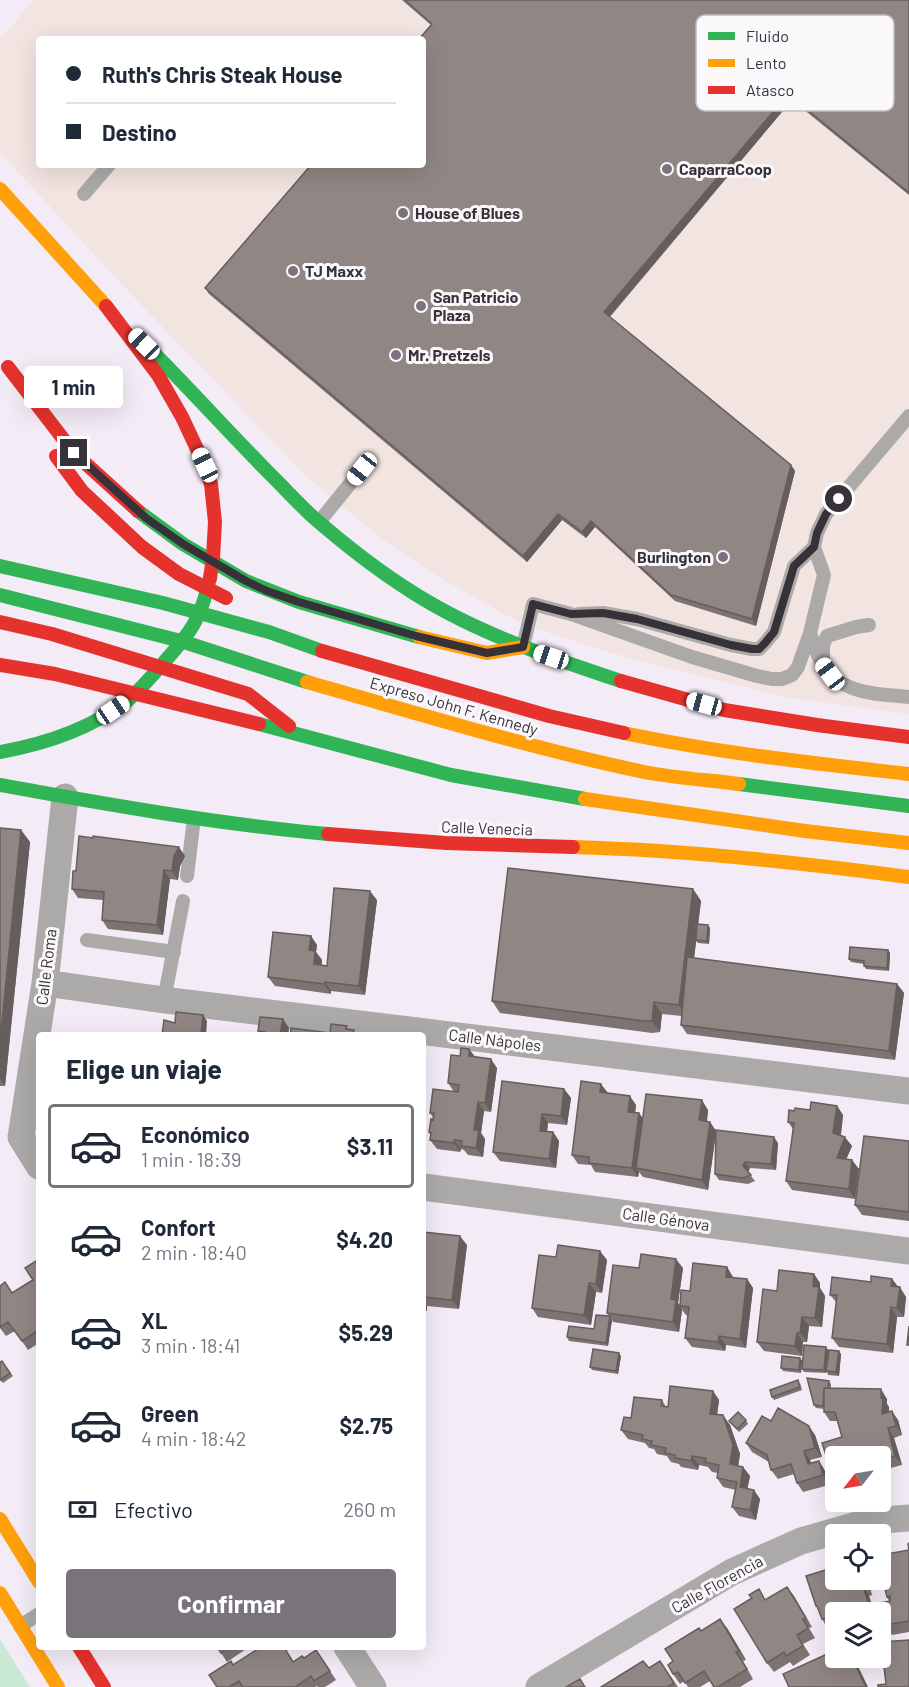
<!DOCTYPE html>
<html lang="es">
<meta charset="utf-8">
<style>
body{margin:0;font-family:Barlow,sans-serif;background:#f2f2f3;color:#1f2937;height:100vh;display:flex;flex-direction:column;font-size:22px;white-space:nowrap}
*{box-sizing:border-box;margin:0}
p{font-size:20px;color:#747a83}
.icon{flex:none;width:33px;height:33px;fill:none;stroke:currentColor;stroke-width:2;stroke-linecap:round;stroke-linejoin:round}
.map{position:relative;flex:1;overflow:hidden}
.details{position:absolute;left:36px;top:1032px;width:390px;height:618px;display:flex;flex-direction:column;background:#fff;border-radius:6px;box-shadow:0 6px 24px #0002}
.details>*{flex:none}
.top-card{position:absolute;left:36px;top:36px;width:390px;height:132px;border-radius:6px;box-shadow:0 6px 24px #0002;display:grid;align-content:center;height:132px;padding:0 30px;background:#fff}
.needle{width:39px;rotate:239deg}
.buttons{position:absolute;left:825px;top:1446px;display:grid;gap:12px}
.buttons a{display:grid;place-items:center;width:66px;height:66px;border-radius:6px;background:#fff;box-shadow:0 6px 24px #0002;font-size:30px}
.end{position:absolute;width:27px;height:27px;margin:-14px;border:8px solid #37323a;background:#fff;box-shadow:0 0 0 3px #fff}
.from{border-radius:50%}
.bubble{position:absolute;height:42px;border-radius:6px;background:#fff;box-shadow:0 6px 24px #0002;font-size:20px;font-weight:700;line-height:42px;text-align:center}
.car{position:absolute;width:18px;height:36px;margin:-18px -9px;border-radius:8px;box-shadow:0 0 4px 2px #0007;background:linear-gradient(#fff 24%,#345 0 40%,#fff 0 76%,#345 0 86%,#fff 0)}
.top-card b{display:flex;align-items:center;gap:21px;height:57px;font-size:22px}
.top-card b+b{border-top:2px solid #e0e1e3}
.top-card i{width:15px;height:15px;background:#1f2937}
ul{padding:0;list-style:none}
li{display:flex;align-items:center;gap:18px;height:84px;margin:0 12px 9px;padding:0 18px;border:3px solid transparent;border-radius:6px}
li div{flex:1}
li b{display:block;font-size:22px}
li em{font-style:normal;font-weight:700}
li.on{border-color:#79737c}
li>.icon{width:54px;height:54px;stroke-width:1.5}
h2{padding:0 30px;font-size:27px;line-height:72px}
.pay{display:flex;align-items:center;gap:15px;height:66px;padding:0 30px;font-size:22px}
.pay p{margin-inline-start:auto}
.primary-button{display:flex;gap:12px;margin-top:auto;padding:12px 30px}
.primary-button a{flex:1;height:69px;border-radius:6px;background:#79737c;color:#fff;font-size:24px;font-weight:700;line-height:69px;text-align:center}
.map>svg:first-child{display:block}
</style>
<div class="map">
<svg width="909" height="1687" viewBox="0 0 909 1687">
<rect width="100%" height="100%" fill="#f3ebf6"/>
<path fill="#f2e4e1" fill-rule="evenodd" d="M34 0H909V714L784 697 663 667 597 649 518 622 446 581 381 538 307 477 124 287 0 152V39ZM39 39H423V165H39Z"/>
<path fill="#cae9d4" d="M0 1639 30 1687H0Z"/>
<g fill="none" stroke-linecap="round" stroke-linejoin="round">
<path stroke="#acaaa9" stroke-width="14" d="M84 194 109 165
M319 522 362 469
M579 614 603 613 637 619 731 645 752 649H759L765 643 774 632 794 566 814 547
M810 633C815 647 819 663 830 674 850 695 883 694 909 697
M523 647 533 604 571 614 692 657 757 676 772 679H782L792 675 798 667 810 633 824 575 814 547 817 533 826 514 909 416
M823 659V645L827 636 856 627 869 625
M187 876 194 818
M87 940 174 952
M164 1000 183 901
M20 1626 39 1614"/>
<path stroke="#acaaa9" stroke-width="27" d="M45 983 164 1000 909 1091
M39 1166 21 1137 45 983 65 797
M423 1187 909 1251
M347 1647 373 1687
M539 1687 732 1572 801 1541 871 1521 909 1518"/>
<path stroke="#30b455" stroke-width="14" d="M148 347C191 390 232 436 275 479 287 491 300 505 313 517 344 544 377 570 412 592 476 633 549 657 621 681
M138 511 183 544 246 581 299 602 419 637
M0 566 163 603 269 632 322 651
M0 595 181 641 307 682
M259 724 451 775 585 799
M0 752C45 744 90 729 127 701 141 689 153 675 165 661 192 631 201 618 210 578
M739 784 909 806
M0 785C109 805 218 824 328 834"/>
<path stroke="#ff9f0a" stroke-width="14" d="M0 189 106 306
M419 637 487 653 523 647
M307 682C419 714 530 748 644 772 675 778 708 780 739 784
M624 733C718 753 813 763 909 774
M585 799 805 831 909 843
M573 847C687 850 797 862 909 877
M0 1519 39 1582
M0 1593 58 1687"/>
<path stroke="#e5322d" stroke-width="14" d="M106 306 158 375 182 417 205 466 211 484 215 522 213 558 210 578
M8 367 74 453 138 511
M56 456 82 491 142 547 179 574 226 598
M0 622 52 634 248 694 289 726
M322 651 549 716 624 733
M0 665 55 674 259 724
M621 681 724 710 817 725 909 737
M328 834 446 843 573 847
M79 1647 104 1687"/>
</g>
<path fill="#7c7372" d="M402 0H909V195L792 100 610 317 791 465 795 471 756 626 675 601 595 527 586 538 562 520 527 562 209 294 205 288 431 25Z
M0 828 21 830 30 842 5 1086H0Z
M185 856 180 866 178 880 170 879 163 935 108 929 102 920 103 900 78 898 72 889 76 871Z
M693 889 701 901 698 924 708 925 710 928 709 944 698 943 696 941 694 958 897 984 904 993 895 1060 687 1034 681 1025 682 1016 662 1014 660 1032 652 1033 500 1013 492 1001Z
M377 900 365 995 331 991V994L275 986 268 977 311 936 317 945 316 952 322 960 321 965 327 966Z
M888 950 890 953 889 971 866 969 864 966V964L851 962 849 959Z
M289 1028 288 1035H260L258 1031Z
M469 1049 475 1057 497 1068 491 1112 484 1111 481 1133 485 1139 483 1157 468 1155 464 1150 461 1149 460 1152 437 1149 430 1140 431 1136 429 1132 433 1117 430 1113 454 1092 448 1083 460 1056Z
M564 1089 571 1098 567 1125 548 1123 547 1131 553 1132 559 1141 556 1168 500 1161 493 1152Z
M608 1093 636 1105 635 1113H639L643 1119 708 1110 707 1121 710 1122 716 1131 778 1143 776 1170 750 1168 748 1172 755 1181 748 1184 719 1180 715 1174 716 1134 708 1190 643 1177 639 1172 638 1177 595 1172 591 1165 578 1164 572 1155Z
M837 1106 843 1115 841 1135 852 1146 846 1159 859 1169 855 1199 792 1190 786 1181 793 1129 788 1122 794 1111 810 1110Z
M909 1141V1221L862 1215 855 1205Z
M423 1232 467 1245 459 1309 427 1306V1311H423Z
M556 1257 607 1260 602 1293 596 1292 591 1325 538 1317 532 1308Z
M39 1259V1343L28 1350 15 1331 6 1336 0 1328V1286L12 1293 33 1280Z
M727 1267 733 1278 747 1279 753 1288 746 1348 726 1345 725 1351 692 1347 685 1338 688 1316 686 1315 682 1310 679 1332 613 1322 612 1320 608 1346 569 1341 567 1337 594 1329 609 1316 607 1313 639 1268H683L678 1303 680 1305 690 1291Z
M814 1274 820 1283V1288L825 1296 822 1327 809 1326 807 1342H803L802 1356 764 1351 757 1342 777 1291Z
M892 1279 906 1297 904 1317H897L893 1353 839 1347 832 1338 837 1303 830 1295 871 1282Z
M826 1347 828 1350 841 1354 839 1376 828 1375 827 1372 826 1373 804 1372 802 1369Z
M621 1356 618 1374 592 1370 590 1367Z
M800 1358 802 1361 801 1373 783 1371 781 1368Z
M2 1361 13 1376 3 1383 0 1380Z
M829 1381 831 1384V1388L887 1399V1404L889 1407V1412L898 1420 902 1435 894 1438 902 1465 887 1469 888 1473 880 1475V1456L842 1437 837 1421H830L824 1412V1409L816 1408 814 1405Z
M800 1383 802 1390 774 1400 772 1397Z
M713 1391 719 1400 717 1415 730 1425 740 1454 738 1466 743 1467 750 1476 747 1489 760 1499 756 1520 739 1516 732 1507 736 1490 723 1487 717 1478 718 1473 712 1472 708 1467 699 1465 698 1470 681 1467 679 1464 671 1462 667 1456 657 1454 654 1449 649 1448 645 1443 628 1439 621 1430 631 1418 662 1400 666 1407H668Z
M746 1420 748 1424 739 1432 729 1421Z
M771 1421 815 1435 822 1457 810 1460 811 1463 819 1461 825 1471 829 1485 803 1492 797 1483 794 1474 778 1479 771 1470 769 1462 752 1452 746 1443Z
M842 1502H861L845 1506Z
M909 1543V1632L892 1635 885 1625 889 1601 887 1597 886 1580 909 1550Z
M836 1563V1580H867L872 1595 869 1596 874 1612H836V1626L828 1629 822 1619 819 1611 816 1606 835 1567Z
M787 1587 812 1627 809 1628 815 1638 803 1644 810 1655 793 1666 790 1662 774 1672 767 1663 766 1600Z
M727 1628 746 1660 743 1661 753 1679 740 1687H714L710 1681 700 1687H688L684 1681 680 1684 673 1674V1661L701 1631Z
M217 1647H249L227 1662Z
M316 1650 336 1680 325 1687H318L317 1686 315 1687H217L234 1665 294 1661 304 1658Z
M660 1661 678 1687H601L649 1668Z"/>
<path fill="#655e5c" d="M788 94 792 100 608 318 604 312Z
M791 465 795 471 756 626 752 619Z
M558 514 562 520 527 562 523 556Z
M591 521 595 527 586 538 582 532Z
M21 830 30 842 5 1086 0 1079V1043Z
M179 847 185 856 180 866 178 880 172 871 174 856Z
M164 870 170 879 163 935 157 925Z
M693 889 701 901 687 1017 679 1005Z
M370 891 377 900 365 995 359 986Z
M708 925 710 928 709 944 707 941Z
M311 936 317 945 316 952 322 960 321 974 314 964 309 950Z
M888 950 890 953 889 971 887 968Z
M325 982 331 991V994L324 984Z
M897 984 904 993 895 1060 889 1051Z
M654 1002 662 1014 660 1032 652 1021Z
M203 1015 207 1021 206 1035H201Z
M283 1019 289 1028 288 1035H280Z
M469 1049 476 1058 469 1056Z
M491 1059 497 1068 491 1112 485 1103Z
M601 1084 608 1093 600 1092Z
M564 1089 571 1098 567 1125 561 1116Z
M630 1096 636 1105 634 1121 628 1112Z
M702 1100 708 1110 706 1130 699 1120Z
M478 1102 484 1111 481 1133 485 1139 483 1157 476 1148 474 1130Z
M837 1106 843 1115 840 1142 833 1133Z
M639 1113 646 1123 636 1168 639 1172 638 1177 632 1168Z
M542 1114 548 1123 546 1140 540 1131Z
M710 1122 716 1131 708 1190 702 1180Z
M553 1132 559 1141 556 1168 549 1159Z
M774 1137 778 1143 776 1170 771 1164Z
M845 1137 852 1146 843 1167 837 1158Z
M454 1140 461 1149 460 1152 454 1143Z
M852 1160 859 1169 855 1199 849 1189Z
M745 1162 750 1168 748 1172 743 1166Z
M460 1236 467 1245 459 1309 452 1300Z
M600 1251 607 1260 602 1293 596 1284Z
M676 1259 683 1268 678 1303 682 1310 679 1332 673 1322 671 1299Z
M727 1267 733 1277 732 1286 726 1277Z
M814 1274 820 1283V1288L825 1296 822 1327 815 1318 813 1286Z
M747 1279 753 1288 746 1348 740 1339Z
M892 1279 899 1288 891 1286Z
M589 1283 596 1292 591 1325 584 1315Z
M900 1287 906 1297 904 1317 897 1308Z
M423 1299 427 1306V1311L423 1306Z
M891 1307 897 1317 893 1353 887 1344Z
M609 1317 612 1320 608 1346 606 1343Z
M802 1317 809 1326 807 1342 800 1333Z
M797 1333 803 1342 802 1356 795 1346Z
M719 1336 726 1345 725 1351 718 1342Z
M826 1347 828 1350 826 1373 824 1370Z
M839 1351 841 1354 839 1376 836 1372Z
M619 1353 621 1356 618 1374 616 1371Z
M800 1358 802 1361 801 1373 799 1370Z
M881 1389 887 1399V1404L889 1407V1423L882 1414Z
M713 1391 719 1400 716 1423 710 1414Z
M892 1411 898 1420 902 1435 896 1426Z
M723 1415 730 1425 740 1454 737 1474 730 1464Z
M809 1426 815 1435 822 1457 815 1448Z
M888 1428 894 1438 902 1465 895 1456Z
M804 1451 810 1460 814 1473 808 1464Z
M692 1456 699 1465 698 1470 691 1461Z
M819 1461 825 1471 829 1485 823 1475Z
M743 1467 750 1476 746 1496 740 1487Z
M754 1490 760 1499 756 1520 750 1510Z
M864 1580H867L872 1595 866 1585Z
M863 1586 869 1596 874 1612H871Z
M787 1587 794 1596 812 1627 806 1618Z
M720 1619 727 1628 746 1660 739 1651Z
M852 1658H854L868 1687H866Z"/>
<path fill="#908684" stroke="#655e5c" stroke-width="1.5" d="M405 0H909V193L788 94 604 312 791 465 752 619 671 595 591 521 582 532 558 514 523 556 205 288 311 165H423V39H419L432 24Z
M0 828 21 830 0 1043Z
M79 836 93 838V836L179 847 174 856 172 871 164 870 157 925 102 920 104 892 72 889 73 871H76Z
M508 868 693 889 679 1005 654 1002 652 1021H644L492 1001Z
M334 888 370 891 359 986 325 982 324 984 268 977 273 932 311 936 309 950 315 951 314 964 327 966Z
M697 924 708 925 707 941 696 940Z
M850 947 888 950 887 968 864 966V961L849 959Z
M687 957 897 984 889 1051 681 1025Z
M176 1012 203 1015 201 1035H162L164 1020 175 1023Z
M260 1017 283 1019 280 1035H265V1032L258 1031Z
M331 1024 347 1026 346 1029 354 1030 353 1035H290L291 1028 330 1033Z
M461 1048 469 1049V1056L491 1059 485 1103 478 1102 474 1130H479L476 1148 461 1146 462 1141 454 1140V1143L430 1140 431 1133 429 1132 431 1119 433 1120 434 1113H430L433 1089 458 1092 459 1085 448 1083 451 1055 460 1056Z
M502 1081 564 1089 561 1116 542 1114 540 1131 553 1132 549 1159 493 1152Z
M581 1081 601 1084 600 1092 630 1096 628 1112 639 1113 632 1168 589 1163V1157L572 1155Z
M646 1094 702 1100 699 1120 710 1122 702 1180 636 1168Z
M811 1102 837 1106 833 1133 845 1137 837 1158 852 1160 849 1189 786 1181 794 1123 788 1122 789 1110 794 1111 795 1108 810 1110Z
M716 1130 774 1137 771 1164 745 1162 743 1166 751 1175 743 1178 715 1174Z
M864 1136 909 1141V1212L855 1205Z
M423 1232 460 1236 452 1300 423 1297Z
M558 1245 600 1251 596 1284 589 1283 584 1315 532 1308 539 1255 556 1257Z
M641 1254 676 1259 671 1299 676 1300 673 1322 607 1313 613 1265 639 1268Z
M39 1259V1330L22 1341 8 1322 0 1327V1286L5 1282 12 1293 28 1283 33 1280 25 1268Z
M693 1263 727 1267 726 1277 747 1279 740 1339 719 1336 718 1342 685 1338 689 1307 680 1306 681 1290 690 1291Z
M779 1270 814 1274 813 1286 819 1287 815 1318 802 1317 800 1333H797L795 1346 757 1342 763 1289 777 1291Z
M871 1276 892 1279 891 1286 900 1287 897 1308 891 1307 887 1344 832 1338 837 1295H830L832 1277 871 1282Z
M596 1315 610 1316 606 1343 567 1337 569 1326 594 1329Z
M909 1326V1345H907Z
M804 1345 826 1347 824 1370 802 1369Z
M593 1349 619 1353 616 1371 590 1367Z
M829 1350 839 1351 836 1372 826 1371Z
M782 1356 800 1358 799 1370 781 1368Z
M2 1361 10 1373 0 1380V1362Z
M807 1378 829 1381 828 1388H824L823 1406 814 1405Z
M798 1380 800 1387 772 1397 770 1390Z
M670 1386 713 1391 710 1414 723 1415 733 1445 730 1464 743 1467 740 1487 754 1490 750 1510 732 1507 737 1482 717 1478 719 1465 705 1462 706 1458 692 1456 691 1461 675 1458V1455L665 1453 666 1448 651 1445 652 1441 642 1439 643 1435 621 1430 624 1417 631 1418 634 1397 662 1400 661 1406 668 1407Z
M824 1388 881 1389V1398H883L882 1414 892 1411 896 1426 888 1428 895 1456 881 1460 882 1464H880V1456H836V1487L822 1443 842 1437 835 1412H824Z
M778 1408 809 1426 815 1448 804 1451 808 1464 819 1461 823 1475 797 1483 791 1464 771 1470 767 1455 746 1443 762 1416 771 1421Z
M738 1412 746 1420 737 1429 729 1421Z
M909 1543V1621L885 1625 880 1603 890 1601V1596L887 1597 883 1581 886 1580 881 1555 909 1550 908 1544Z
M834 1563H836V1580H864L866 1585 863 1586 871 1612H836L835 1623 833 1616 822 1619 817 1606H816L806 1576 835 1567Z
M787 1587 806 1618 803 1619 808 1628 797 1635 803 1646 786 1656 784 1652 767 1663 734 1609 752 1598 749 1595 759 1589 765 1600Z
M720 1619 739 1651 736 1652 747 1669 718 1687H714L704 1671 685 1683 678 1672 673 1674 668 1665 673 1661 665 1649 699 1628 701 1631Z
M909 1640V1687H878V1685L886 1684 881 1642Z
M217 1647H229L221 1653Z
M261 1647H272L273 1648 275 1647H284L293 1662 302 1656 304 1658 316 1650 330 1671 314 1681 311 1676 295 1687H243L239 1681 229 1687H217L209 1675 231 1661 233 1665Z
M836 1650V1658H852L866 1687H789L783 1674Z
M643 1661 649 1668 660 1661 674 1683 667 1687H601Z
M580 1679 585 1687H566Z"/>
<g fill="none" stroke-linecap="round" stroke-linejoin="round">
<path stroke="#37323a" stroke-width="8" d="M74 453 146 518 183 544 246 581 267 591 299 602 416 636 487 653 523 647 533 604 571 614 603 613 637 619 731 645 752 649H759L765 643 774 632 794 566 814 547 817 533 826 514 839 499"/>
</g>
<g fill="#79737c" stroke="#fbf8fc" stroke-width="2">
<circle cx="667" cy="169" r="6"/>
<circle cx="403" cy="213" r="6"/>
<circle cx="293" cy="271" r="6"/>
<circle cx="421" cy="306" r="6"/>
<circle cx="396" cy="355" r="6"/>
<circle cx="723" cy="557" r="6"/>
</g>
<g text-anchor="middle" stroke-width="6" stroke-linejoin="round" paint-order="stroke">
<g font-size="16" font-weight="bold" fill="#37323a" stroke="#fbf8fc" text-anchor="start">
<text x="679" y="175">CaparraCoop</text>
<text x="415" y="219">House of Blues</text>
<text x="305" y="277">TJ Maxx</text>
<text x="433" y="303">San Patricio<tspan x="433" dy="18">Plaza</tspan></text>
<text x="408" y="361">Mr. Pretzels</text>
<text x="711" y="563" text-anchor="end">Burlington</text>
</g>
<g font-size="16" fill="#37323a" stroke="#fbf8fc">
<text transform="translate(454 706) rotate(16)" y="6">Expreso John F. Kennedy</text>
<text transform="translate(487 828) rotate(2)" y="6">Calle Venecia</text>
<text transform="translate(46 967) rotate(-83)" y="6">Calle Roma</text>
<text transform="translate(495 1040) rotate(7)" y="6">Calle Nápoles</text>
<text transform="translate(666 1219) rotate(8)" y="6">Calle Génova</text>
<text transform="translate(717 1584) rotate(-29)" y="6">Calle Florencia</text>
</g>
</g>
<rect x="696" y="15" width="198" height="96" rx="9" fill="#fbf8fc" stroke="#c0bdc2" stroke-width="1.5"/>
<rect x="708" y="32" width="27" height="8" fill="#30b455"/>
<rect x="708" y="59" width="27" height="8" fill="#ff9f0a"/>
<rect x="708" y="86" width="27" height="8" fill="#e5322d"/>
<g font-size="16" fill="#37323a">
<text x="746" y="42">Fluido</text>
<text x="746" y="69">Lento</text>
<text x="746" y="96">Atasco</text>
</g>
</svg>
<div class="buttons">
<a><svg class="needle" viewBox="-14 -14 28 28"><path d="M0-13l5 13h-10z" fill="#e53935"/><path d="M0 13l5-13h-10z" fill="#747a83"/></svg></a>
<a><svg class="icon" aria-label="locate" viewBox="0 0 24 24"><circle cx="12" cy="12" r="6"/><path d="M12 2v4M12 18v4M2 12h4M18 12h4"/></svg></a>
<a><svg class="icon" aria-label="layers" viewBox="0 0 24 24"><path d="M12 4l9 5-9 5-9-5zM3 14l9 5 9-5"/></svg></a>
</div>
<i class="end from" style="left:839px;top:499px"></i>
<i class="end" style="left:74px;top:453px"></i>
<div class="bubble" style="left:24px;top:366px;width:99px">1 min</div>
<i class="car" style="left:144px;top:344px;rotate:314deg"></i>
<i class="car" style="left:205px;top:465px;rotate:335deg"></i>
<i class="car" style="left:362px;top:469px;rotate:219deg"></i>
<i class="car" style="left:551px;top:657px;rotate:288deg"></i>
<i class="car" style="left:830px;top:674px;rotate:323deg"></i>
<i class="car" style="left:704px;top:704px;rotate:285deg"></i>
<i class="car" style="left:113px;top:710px;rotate:56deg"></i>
<div class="top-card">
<b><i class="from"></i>Ruth's Chris Steak House</b>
<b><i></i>Destino</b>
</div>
<section class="details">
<h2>Elige un viaje</h2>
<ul>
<li class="on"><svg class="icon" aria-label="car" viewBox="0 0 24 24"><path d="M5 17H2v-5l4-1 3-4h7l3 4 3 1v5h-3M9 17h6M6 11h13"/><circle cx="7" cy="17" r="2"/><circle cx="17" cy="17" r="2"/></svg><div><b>Económico</b><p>1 min · 18:39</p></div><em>$3.11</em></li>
<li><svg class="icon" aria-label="car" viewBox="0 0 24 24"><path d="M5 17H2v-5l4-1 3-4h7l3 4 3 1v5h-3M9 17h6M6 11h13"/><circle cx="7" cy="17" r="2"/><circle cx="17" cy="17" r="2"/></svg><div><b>Confort</b><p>2 min · 18:40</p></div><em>$4.20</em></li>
<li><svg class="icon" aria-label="car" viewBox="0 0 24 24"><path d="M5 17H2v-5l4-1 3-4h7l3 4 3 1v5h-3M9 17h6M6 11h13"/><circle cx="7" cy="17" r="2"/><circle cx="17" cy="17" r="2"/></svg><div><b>XL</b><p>3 min · 18:41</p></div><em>$5.29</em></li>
<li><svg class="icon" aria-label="car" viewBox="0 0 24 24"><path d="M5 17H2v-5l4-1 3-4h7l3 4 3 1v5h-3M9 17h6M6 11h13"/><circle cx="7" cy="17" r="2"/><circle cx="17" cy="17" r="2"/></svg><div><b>Green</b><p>4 min · 18:42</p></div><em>$2.75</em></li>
</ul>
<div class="pay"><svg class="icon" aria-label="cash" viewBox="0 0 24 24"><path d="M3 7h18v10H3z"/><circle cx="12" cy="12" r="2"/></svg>Efectivo<p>260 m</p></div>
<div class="primary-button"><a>Confirmar</a></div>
</section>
</div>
